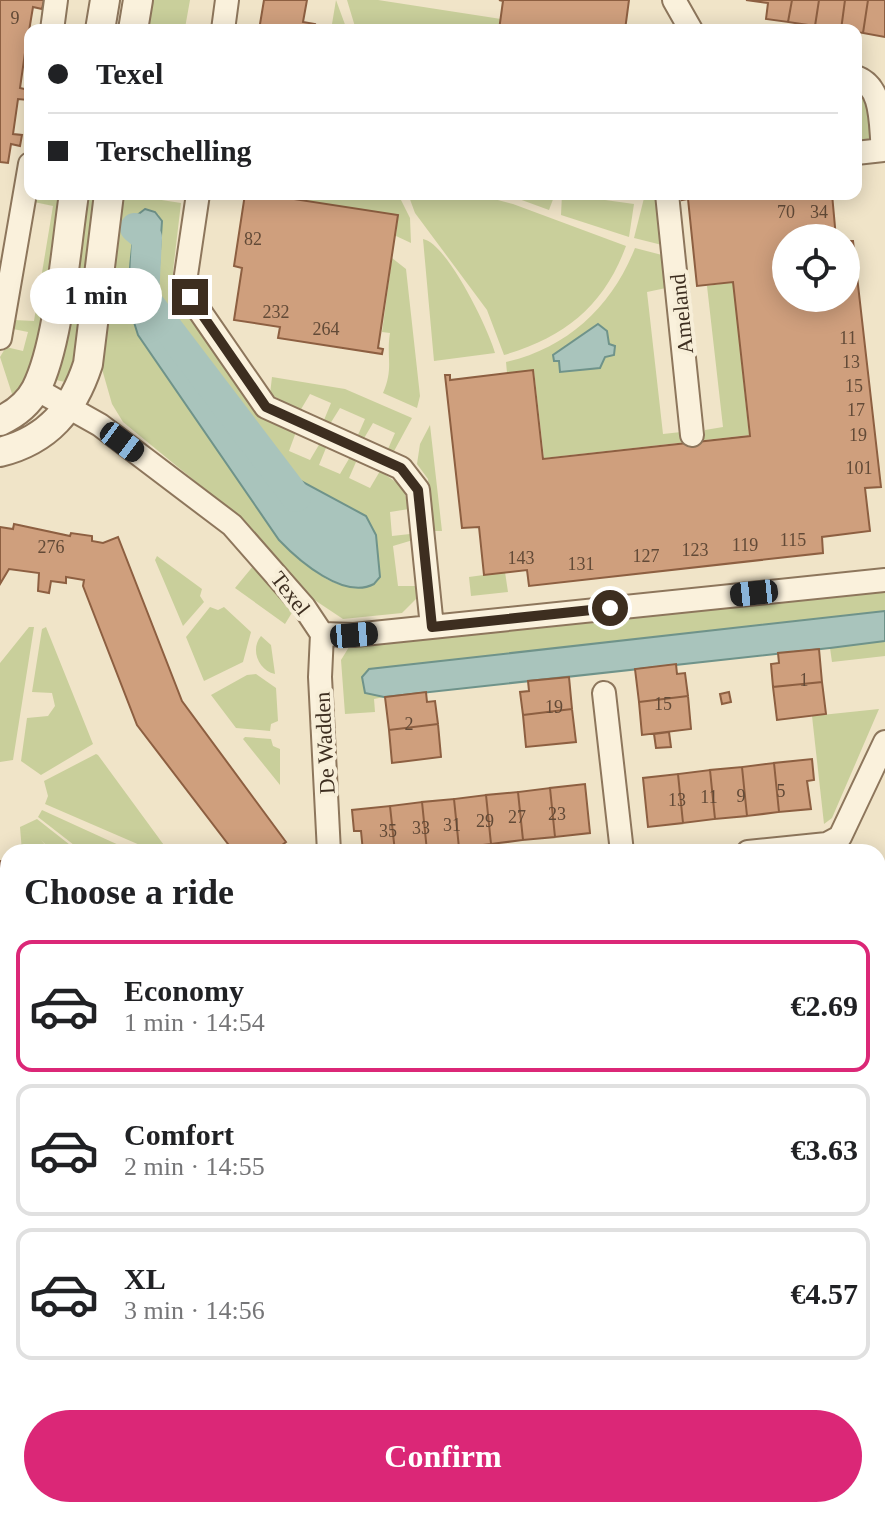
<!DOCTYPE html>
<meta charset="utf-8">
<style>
body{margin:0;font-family:"Times New Roman",serif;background:#f6f6f6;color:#202124;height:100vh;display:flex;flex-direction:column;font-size:30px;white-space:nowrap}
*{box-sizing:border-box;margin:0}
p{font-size:26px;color:#757577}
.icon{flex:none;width:44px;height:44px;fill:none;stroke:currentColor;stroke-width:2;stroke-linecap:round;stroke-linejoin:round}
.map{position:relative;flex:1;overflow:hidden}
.panel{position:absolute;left:0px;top:844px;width:886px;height:674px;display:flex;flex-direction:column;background:#fff;border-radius:24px 24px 0 0;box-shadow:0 4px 20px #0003}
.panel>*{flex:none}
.banner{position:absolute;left:24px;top:24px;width:838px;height:176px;border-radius:16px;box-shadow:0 4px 20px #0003;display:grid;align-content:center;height:176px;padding:0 24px;background:#fff}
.fabs{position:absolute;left:772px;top:224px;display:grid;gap:16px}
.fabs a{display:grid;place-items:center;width:88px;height:88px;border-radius:50%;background:#fff;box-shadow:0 4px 20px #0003;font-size:40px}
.end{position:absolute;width:36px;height:36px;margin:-18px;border:10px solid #3d2e20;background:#fff;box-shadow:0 0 0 4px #fff}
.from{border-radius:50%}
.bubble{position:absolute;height:56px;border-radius:28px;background:#fff;box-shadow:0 4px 20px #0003;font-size:26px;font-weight:600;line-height:56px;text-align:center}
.car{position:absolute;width:24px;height:48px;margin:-24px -12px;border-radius:10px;box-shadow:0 0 6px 2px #0007;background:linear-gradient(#222 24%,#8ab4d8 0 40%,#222 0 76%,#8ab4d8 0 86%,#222 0)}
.banner b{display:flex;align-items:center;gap:28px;height:76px;font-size:30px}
.banner b+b{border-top:2px solid #e0e0e0}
.banner i{width:20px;height:20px;background:#202124}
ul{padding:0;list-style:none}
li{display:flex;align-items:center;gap:24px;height:132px;margin:0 16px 12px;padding:0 8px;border:4px solid #e0e0e0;border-radius:16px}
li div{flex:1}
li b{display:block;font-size:30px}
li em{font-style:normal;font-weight:600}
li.current{border-color:#db2777}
li>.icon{width:72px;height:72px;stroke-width:1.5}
h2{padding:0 24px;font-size:36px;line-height:96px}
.cta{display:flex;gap:16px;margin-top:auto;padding:16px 24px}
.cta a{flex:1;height:92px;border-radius:48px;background:#db2777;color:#fff;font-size:32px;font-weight:600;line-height:92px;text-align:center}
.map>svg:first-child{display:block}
</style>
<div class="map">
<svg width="885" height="1517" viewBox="0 0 885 1517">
<rect width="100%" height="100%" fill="#f0e4c8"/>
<path fill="#c9cf9b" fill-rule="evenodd" d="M145 0H190L185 28 199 30H140Z
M336 0 347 30H331Z
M347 0H378L501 19 499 30H356Z
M856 89 867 105 871 140 856 143Z
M35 194H65L40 357 14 400 0 357 6 347 23 351 28 332 13 329 14 320 34 321 53 206 34 202Z
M81 194H101L82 347 69 383 52 379Z
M123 194 181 203 173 271 178 299 249 404 296 432 289 451 310 460 320 443 326 448 319 465 340 474 350 457 356 462 349 478 370 488 380 471 403 487 409 509 390 512 392 536 410 534 413 540 393 546 398 586H417L419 596 402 613 343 619 310 597 240 518 123 422 112 404 102 369 97 368ZM149 210 159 215 156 311 260 459 366 517 376 535 380 577C372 579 363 585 355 586 329 590 296 556 279 540L138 335C120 287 136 256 149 210Z
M302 194H398L410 218 411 243 396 236 398 215 301 200Z
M408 194 479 195 513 204 626 246C604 306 565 337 504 355L487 310 415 213Z
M505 194H555L549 210Z
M562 194 634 204 629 237 561 215Z
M645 194H656L662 245 634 238Z
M423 239C447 243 489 330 495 353L434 361Z
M635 248 662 255 666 288 647 292 663 434 681 432 684 439 704 436 705 430 723 427 707 286 733 282 749 435 544 458 534 371 507 373 506 362C568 348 612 306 635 248Z
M392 258 406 269 420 396 417 408 383 393C394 368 386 357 390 333L382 332Z
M272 377 345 389 412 418 393 453 388 449 395 433 373 423 363 440 358 435 365 419 340 408 330 424 324 420 331 403 310 394 300 411 270 394Z
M430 425 442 531H433L428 479 417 464 420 444Z
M157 556 202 589 200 596 204 602 183 626 155 560Z
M254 565 293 611 285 624 235 588Z
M505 572 508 592 471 596 469 577Z
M871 589 885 590V611L370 669 365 692 384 697 374 699 375 712 345 714 341 660 349 647Z
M210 607 218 610 224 607 251 632 243 662 204 681 186 637Z
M29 627H34L13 760 0 762V663Z
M46 627 93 744 41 775 21 761 27 718 48 716 55 706 52 693 32 692 42 629Z
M261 636 271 645 275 674C258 670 250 649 261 636Z
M885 641V656L832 662 830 648Z
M256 674 276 688 278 721 271 724 270 731 236 728 211 695 247 675Z
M879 709 832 818 824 824 812 716Z
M245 737 271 739 273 746 280 749V785L243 739Z
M96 754 98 755 169 852H156L45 804 48 796 44 781Z
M42 810 134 852H83L38 817Z
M37 819 79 852H53L41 840 51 852H22L20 827Z
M8 1064V1098L0 1099V1065Z
M878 1233H885V1442L878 1446Z
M8 1258V1301H0V1259Z"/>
<path fill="#a9c4bc" stroke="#6f938a" stroke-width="2" d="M145 209 155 212 162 221 156 311 260 459 366 516 376 535 380 577 374 584C344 600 299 561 279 540L138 335C123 294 131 257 136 216Z
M598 324 607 331 609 344 615 346 614 355 605 357 600 368 560 372 559 361H554L553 355Z
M885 611V641L830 648 384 697 365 693 362 677 369 669Z"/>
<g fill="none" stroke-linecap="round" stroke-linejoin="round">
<path stroke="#a9c4bc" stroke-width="30" d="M135 228 147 238 144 297 296 497"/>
</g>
<path fill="#cf9f7d" stroke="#8d5f41" stroke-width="2" d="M0 0H44L42 9 33 7 27 43 30 54 25 53 20 88 29 90 28 100 18 99 13 134 22 135 20 146 11 144 8 163 0 162Z
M264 0H307L303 22 315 24 314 30H259Z
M499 0H629L625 30H499L503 1Z
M746 0H792L788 22 766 19 768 3Z
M792 0H819L815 26 788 22Z
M819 0H845L841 30 815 26Z
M845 0H868L863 33 841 30Z
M868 0H885V37L863 33Z
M245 194H288L287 198 398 215 378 348 383 349 382 354 278 338 280 327 234 320 242 268 234 266Z
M788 194 789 198 832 194 836 238H786V298H846V241H853L881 487 865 488 870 531 822 537 823 553 529 586 527 570 484 575 479 527 462 528 445 375H450V380L533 370 543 459 750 436 733 282 697 286 688 199 682 200V195Z
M14 524 70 536 71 533 92 536V541L103 543 118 537 182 701 286 842 273 852H230L231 848 137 725 83 586 84 580 66 577V583L51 581 49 593 38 591 39 573 9 569 0 584V527L13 529Z
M819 649 822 682 773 687 771 664 779 663 778 653Z
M676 664 677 674 685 673 688 696 639 702 635 669Z
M569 677 572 709 523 715 520 692 529 691 528 681Z
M822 682 826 714 777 720 773 687Z
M426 692 427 702 435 701 438 724 389 730 385 697Z
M729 692 731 702 722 704 720 694Z
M688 696 691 729 642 735 639 702Z
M572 709 576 742 526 747 523 715Z
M438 724 441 757 392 763 389 730Z
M669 732 671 747 656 748 654 734Z
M812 759 814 780 807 781 811 809 779 812 774 763Z
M774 763 779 812 747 816 742 767Z
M742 767 747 816 715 819 710 770Z
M710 770 715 819 683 823 678 774Z
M678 774 683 823 648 827 643 778Z
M585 784 590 833 555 837 550 788Z
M550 788 555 837 523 840 518 792Z
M518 792 523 840 491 844 486 795Z
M486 795 491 844 459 848 454 799Z
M454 799 459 848 427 851 422 802Z
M422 802 427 851 395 852 390 806Z
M390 806 395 852H363L361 831H354L352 810Z
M0 861 8 864V887L0 888Z
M885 898V953L881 956 878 903Z
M0 937H8V987L0 988Z
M307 1510H362L364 1513 362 1517H303Z"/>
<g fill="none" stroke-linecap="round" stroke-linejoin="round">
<defs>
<path id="service" d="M878 1008 885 1007
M878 1196 885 1195
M0 1270H8
M878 1494 885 1490
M845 1517 855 1510"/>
<path id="minor" d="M674 0 691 30
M52 30 56 0
M223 30 227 0
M856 77C884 87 880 125 883 150L856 153
M198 194 186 275 190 297 266 407 401 468 418 490 432 627
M667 194 692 435
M0 338 30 164
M36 389 100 425 232 525 304 607 322 634
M322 634 354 635 885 580
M322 634 320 677 329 852
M604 693 622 852
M748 852 827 844 840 837 885 742
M0 1044 8 1043"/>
<path id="tertiary" d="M100 30 105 0
M133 30 138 0
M0 421C15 414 28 404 36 389 59 344 66 246 74 194
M0 452C48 440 73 410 88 364L109 194"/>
</defs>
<use href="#service" stroke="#8d765c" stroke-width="15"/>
<use href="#minor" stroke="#8d765c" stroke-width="26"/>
<use href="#tertiary" stroke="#8d765c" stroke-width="32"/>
<use href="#service" stroke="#faf1dc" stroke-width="11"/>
<use href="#minor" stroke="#faf1dc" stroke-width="22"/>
<use href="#tertiary" stroke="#faf1dc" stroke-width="28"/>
<defs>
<path id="rail" d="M878 1035H885
M878 1094H885
M878 1120 885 1119
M0 1125 8 1124
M0 1145H8
M878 1170 885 1169
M0 1194H8
M0 1226 8 1225"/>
</defs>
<use href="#rail" stroke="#3d2e20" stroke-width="9"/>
<use href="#rail" stroke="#f7eed8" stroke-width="6" stroke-dasharray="18" stroke-linecap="butt"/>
</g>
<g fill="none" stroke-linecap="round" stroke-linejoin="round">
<path stroke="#3d2e20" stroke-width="10" d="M190 297 266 407 401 468 418 490 432 627 610 608"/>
</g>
<g text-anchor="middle" stroke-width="8" stroke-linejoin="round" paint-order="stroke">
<g font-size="18" fill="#624a37">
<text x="15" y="24">9</text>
<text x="786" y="218">70</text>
<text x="819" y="218">34</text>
<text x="253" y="245">82</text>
<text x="276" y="318">232</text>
<text x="326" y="335">264</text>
<text x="848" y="344">11</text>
<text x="851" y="368">13</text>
<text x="854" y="392">15</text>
<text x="856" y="416">17</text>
<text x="858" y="441">19</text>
<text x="859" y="474">101</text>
<text x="793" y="546">115</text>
<text x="745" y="551">119</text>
<text x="51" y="553">276</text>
<text x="695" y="556">123</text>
<text x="646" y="562">127</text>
<text x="521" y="564">143</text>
<text x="581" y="570">131</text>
<text x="804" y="686">1</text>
<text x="663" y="710">15</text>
<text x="554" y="713">19</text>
<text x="409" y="730">2</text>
<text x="781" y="797">5</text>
<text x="741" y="802">9</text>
<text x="709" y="803">11</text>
<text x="677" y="806">13</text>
<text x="557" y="820">23</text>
<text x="517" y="823">27</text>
<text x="485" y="827">29</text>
<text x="452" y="831">31</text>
<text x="421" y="834">33</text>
<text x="388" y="837">35</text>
</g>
<g font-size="22" fill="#3d2e20" stroke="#f7eed8">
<text transform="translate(681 314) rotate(-96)" y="8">Ameland</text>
<text transform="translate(291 593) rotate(52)" y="8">Texel</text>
<text transform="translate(324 743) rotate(-93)" y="8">De Wadden</text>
</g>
</g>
</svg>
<div class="fabs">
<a><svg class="icon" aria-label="locate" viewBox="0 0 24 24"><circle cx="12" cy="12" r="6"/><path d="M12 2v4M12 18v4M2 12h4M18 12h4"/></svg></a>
</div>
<i class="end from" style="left:610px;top:608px"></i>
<i class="end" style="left:190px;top:297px"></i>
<div class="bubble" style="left:30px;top:268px;width:132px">1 min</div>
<i class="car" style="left:122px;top:442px;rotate:127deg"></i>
<i class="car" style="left:754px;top:593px;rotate:264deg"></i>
<i class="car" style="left:354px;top:635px;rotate:85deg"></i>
<div class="banner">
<b><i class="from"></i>Texel</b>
<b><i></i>Terschelling</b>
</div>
<section class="panel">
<h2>Choose a ride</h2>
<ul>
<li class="current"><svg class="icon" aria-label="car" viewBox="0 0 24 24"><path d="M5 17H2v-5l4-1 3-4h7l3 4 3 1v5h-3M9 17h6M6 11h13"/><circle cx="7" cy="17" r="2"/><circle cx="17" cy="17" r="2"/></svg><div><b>Economy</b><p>1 min · 14:54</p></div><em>€2.69</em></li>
<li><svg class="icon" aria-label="car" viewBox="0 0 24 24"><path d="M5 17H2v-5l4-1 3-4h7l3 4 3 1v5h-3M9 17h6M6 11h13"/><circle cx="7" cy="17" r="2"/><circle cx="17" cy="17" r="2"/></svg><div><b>Comfort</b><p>2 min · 14:55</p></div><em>€3.63</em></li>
<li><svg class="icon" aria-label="car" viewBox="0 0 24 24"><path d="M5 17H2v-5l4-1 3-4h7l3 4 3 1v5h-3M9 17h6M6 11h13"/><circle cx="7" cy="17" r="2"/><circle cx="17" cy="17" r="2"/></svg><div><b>XL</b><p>3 min · 14:56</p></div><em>€4.57</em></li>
</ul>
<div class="cta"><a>Confirm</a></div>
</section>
</div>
